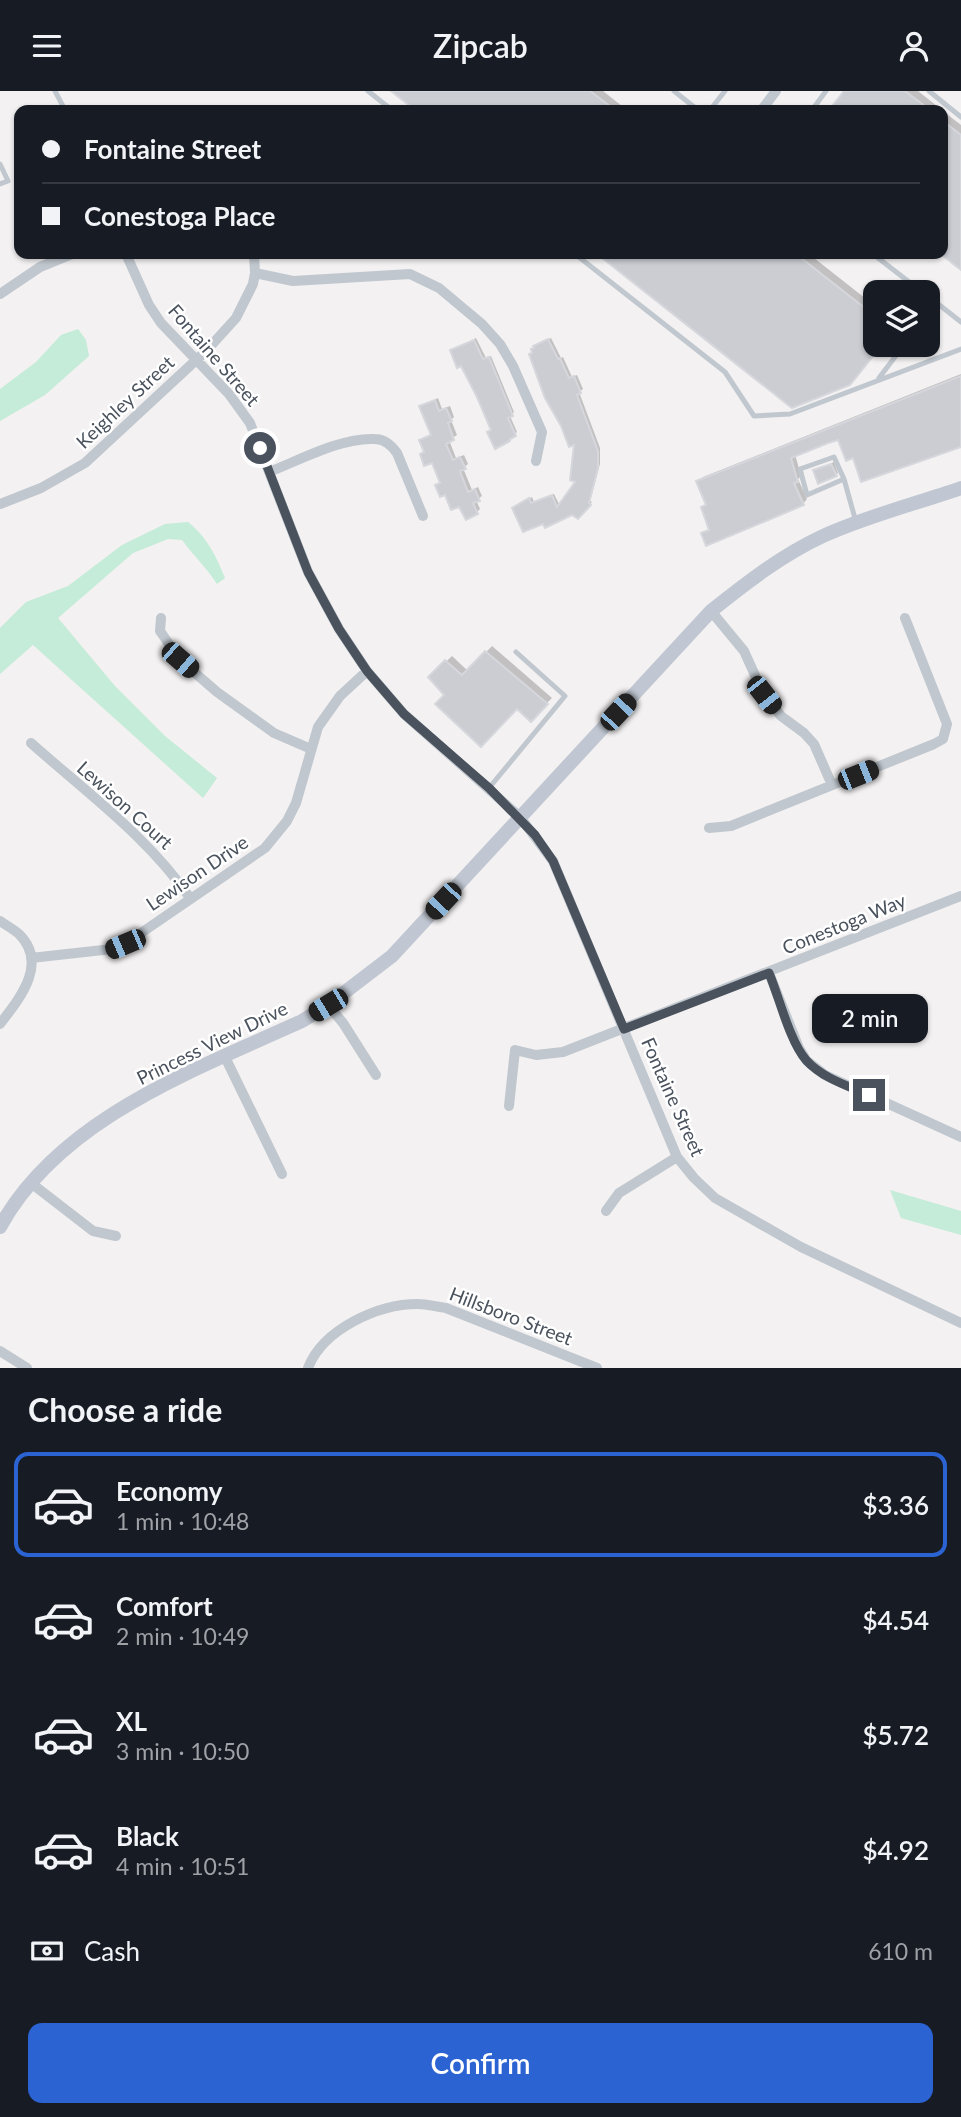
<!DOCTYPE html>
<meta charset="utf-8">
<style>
body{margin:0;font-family:Lato,sans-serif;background:#242831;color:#f1f3f6;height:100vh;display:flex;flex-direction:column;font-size:26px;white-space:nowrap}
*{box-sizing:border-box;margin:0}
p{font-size:23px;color:#9ea1a6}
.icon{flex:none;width:38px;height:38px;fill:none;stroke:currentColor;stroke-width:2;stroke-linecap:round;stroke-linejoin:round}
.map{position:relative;height:1277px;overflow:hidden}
.panel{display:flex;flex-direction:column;background:#171b24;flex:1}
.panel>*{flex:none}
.hud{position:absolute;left:14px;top:14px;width:934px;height:154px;border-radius:14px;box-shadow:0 2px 5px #0004;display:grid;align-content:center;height:154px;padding:0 28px;background:#171b24}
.tools{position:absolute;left:863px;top:189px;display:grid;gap:14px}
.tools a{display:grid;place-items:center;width:77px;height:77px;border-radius:14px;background:#171b24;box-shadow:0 2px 5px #0004;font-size:35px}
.end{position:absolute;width:32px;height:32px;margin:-16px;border:9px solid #4a525d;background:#fff;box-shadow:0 0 0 4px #fff}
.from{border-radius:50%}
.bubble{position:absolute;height:49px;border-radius:14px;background:#171b24;box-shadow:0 2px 5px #0004;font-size:23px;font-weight:600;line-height:49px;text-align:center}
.car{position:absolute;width:21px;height:42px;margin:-21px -10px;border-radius:9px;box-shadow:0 0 5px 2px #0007;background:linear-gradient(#222 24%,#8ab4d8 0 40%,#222 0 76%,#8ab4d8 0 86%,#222 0)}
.hud b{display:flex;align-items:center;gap:24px;height:66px;font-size:26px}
.hud b+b{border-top:2px solid #363941}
.hud i{width:18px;height:18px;background:#f1f3f6}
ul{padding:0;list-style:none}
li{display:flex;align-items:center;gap:21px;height:105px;margin:0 14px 10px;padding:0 14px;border:4px solid transparent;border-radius:14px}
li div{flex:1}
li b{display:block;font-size:26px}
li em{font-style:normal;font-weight:600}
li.selected{border-color:#2b63d3}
li>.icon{width:63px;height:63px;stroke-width:1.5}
h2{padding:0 28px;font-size:32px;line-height:84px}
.pay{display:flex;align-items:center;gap:18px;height:77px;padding:0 28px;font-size:26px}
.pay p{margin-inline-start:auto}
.primary-button{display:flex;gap:14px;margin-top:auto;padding:14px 28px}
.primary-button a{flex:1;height:80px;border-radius:14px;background:#2b63d3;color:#fff;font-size:28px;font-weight:600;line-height:80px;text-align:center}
header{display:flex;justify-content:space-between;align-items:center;height:91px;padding:0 28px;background:#171b24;font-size:32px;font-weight:600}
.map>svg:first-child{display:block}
</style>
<header><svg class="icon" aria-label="menu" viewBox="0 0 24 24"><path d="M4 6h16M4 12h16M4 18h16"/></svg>Zipcab<svg class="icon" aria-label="person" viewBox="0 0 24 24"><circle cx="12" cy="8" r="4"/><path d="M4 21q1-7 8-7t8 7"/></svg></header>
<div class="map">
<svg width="961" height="1277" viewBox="0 0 961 1277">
<rect width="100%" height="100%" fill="#f3f1f1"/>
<path fill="#c4ecd8" d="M78 238 86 249 89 265 45 304 0 330V298L36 271 61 244Z
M188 431C207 446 216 465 225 487L217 493C207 477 193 464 182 449L168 448 133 462 58 527 115 595 165 645 217 687 203 707 33 554 0 583V537L26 511 68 495 122 454 165 433Z
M890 1099 961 1120V1144L901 1127Z"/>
<path fill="#0003" d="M394 0H603L627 19H418Z
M847 0H918L942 19H831Z
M943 20 961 34V176L943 162Z
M600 163H809L875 215V254H881L856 287 792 315Z
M476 247 486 267 491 265 514 321 510 325 517 341 509 349 492 338 479 305 453 259Z
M551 247 561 267 563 266 572 286 577 284 583 298 579 301 600 357V373L590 410 592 411 578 426 572 422 517 415 532 406 534 411 554 403 560 415 578 390 576 352 533 259 538 253Z
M961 283V355L854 365 839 346 795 363 801 385 798 388 807 408 803 413 703 443 711 437 703 417 707 412 698 390 703 386Z
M438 307 442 318 450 315 454 326 451 329 457 344 449 349 456 367 464 364 468 373 463 377 472 399 478 396 482 405 476 409 480 418 477 421 460 413 437 394 441 390 433 369 421 349 432 343 421 316Z
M834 371 838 382 836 384 815 380Z
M492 555 552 607 531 628 517 616 446 604 430 586 452 565 468 580Z"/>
<path fill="#cbcdd3" stroke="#d6d7dc" stroke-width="2" d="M391 0H590L615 19H415Z
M844 0H905L930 19H829Z
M943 30 961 44V179L943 165Z
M597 163H796L875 225V254H882L850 294 792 317Z
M548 248 558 268 560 267 569 287 574 285 581 302 577 304 598 360V377L589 412 591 414 578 428 572 424 545 437 543 433 523 441 512 417 529 407 531 412 552 404 557 416 575 391 570 389 574 354 569 356 561 335 545 307 529 263 532 262 531 258 534 257 533 255Z
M474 249 483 268 489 266 513 325 508 327 516 345 510 348V350L495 358 487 341 491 339 477 306 461 275 457 277 450 259Z
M961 285V356L861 391 853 367 846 370 838 349 828 352 791 367 798 391 794 392 804 414 706 455 701 442 709 439 701 416 706 414 696 390Z
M435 309 439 320 446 317 452 330 448 332 454 349 446 353 453 369 460 366 466 378 460 380 468 401 475 398 480 410 473 412 478 423 466 429 459 416 451 419 445 404 440 406 435 394 440 392 432 372 424 375 420 363 424 361 419 349 431 344 419 315Z
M831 373 837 385 818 393 813 379Z
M485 560 548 613 531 631 517 618 481 656 435 613 444 604 428 586 445 569 462 584Z"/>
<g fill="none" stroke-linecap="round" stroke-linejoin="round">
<path stroke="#c0c7ce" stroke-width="5" d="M55 0 65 19
M368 0 392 19
M674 0 698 19
M929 0 961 26
M710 19 725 0
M744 19 763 17
M812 19 826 0
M0 73 8 90 0 93
M575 163 725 281 754 325 790 323 961 258
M873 163 922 201
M928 205 961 231
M928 224 936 212
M879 287 904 254
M844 388 834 366 800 378 807 404 844 388 856 431
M489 697 565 605 516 561"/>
<path stroke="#c0c7ce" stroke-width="10" d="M763 17 776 0
M126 163 149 214 161 232 229 303 250 332 308 481 339 538 367 580 404 623 520 726 553 770 677 1066 694 1087 715 1107 801 1156 961 1232
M255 182 293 190 410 183 439 197 482 233 500 253 513 275 542 341 536 370
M0 203 40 176 72 163
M269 381C300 369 342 346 375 348 384 348 392 355 397 362L423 425
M0 413 41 397 85 372 207 259 236 227 253 193 255 182 254 163
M711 520 744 560 764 604 781 625 804 642 814 653 832 694
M161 527 160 540 180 569 217 601 274 642 311 658
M31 652C86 701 148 746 190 807
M709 737 731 735 934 653 943 648 947 633 905 527
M0 830C6 834 13 838 19 843 49 873 19 908 0 933
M31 867 112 858 125 853 265 757 287 730 296 712 318 636 340 605 367 580
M769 882 799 957 807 970 825 984 961 1046
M328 914 343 932 376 984
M225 966 282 1083
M509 1015 515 959 536 964 563 961 961 805
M31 1092 93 1140 116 1145
M606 1120 619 1102 677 1066
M0 1260 27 1277
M308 1277C323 1238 378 1213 418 1213 427 1213 437 1216 446 1217L597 1277"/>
<path stroke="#c1c7d2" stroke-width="14" d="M0 1136C60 1027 195 979 302 930L328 914 392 865 711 520C746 492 782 464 823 445 867 425 915 413 961 397"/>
</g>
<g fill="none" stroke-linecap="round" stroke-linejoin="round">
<path stroke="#4a525d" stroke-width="9" d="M260 357 308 481 339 538 367 580 404 623 489 697 535 744 553 770 624 938 769 882C779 906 790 951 806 969 822 987 848 995 869 1004"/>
</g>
<g text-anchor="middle" stroke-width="5" stroke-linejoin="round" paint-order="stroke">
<g font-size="19" fill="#4a525d" stroke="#fff">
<text transform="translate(214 264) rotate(49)" y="7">Fontaine Street</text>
<text transform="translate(125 311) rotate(-43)" y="7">Keighley Street</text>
<text transform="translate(125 714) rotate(42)" y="7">Lewison Court</text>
<text transform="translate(197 782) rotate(-34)" y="7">Lewison Drive</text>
<text transform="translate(844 833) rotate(-22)" y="7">Conestoga Way</text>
<text transform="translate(212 952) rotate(-26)" y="7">Princess View Drive</text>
<text transform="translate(673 1006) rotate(66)" y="7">Fontaine Street</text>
<text transform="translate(511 1225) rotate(21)" y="7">Hillsboro Street</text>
</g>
</g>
</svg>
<div class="tools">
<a><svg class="icon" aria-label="layers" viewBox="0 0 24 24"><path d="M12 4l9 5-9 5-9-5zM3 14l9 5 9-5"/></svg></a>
</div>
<i class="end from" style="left:260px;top:357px"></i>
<i class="end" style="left:869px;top:1004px"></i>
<div class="bubble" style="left:812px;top:903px;width:116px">2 min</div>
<i class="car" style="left:180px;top:569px;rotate:131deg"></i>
<i class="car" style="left:764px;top:604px;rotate:142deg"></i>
<i class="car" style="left:618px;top:621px;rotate:43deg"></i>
<i class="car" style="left:858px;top:684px;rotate:68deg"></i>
<i class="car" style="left:443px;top:810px;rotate:223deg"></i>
<i class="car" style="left:125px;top:853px;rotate:247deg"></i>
<i class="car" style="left:328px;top:914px;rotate:239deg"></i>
<div class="hud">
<b><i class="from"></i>Fontaine Street</b>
<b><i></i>Conestoga Place</b>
</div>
</div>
<section class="panel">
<h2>Choose a ride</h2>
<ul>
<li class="selected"><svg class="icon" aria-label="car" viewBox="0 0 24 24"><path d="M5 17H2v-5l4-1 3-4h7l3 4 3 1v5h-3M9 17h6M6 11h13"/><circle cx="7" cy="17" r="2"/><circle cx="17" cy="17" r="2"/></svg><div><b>Economy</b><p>1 min · 10:48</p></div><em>$3.36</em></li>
<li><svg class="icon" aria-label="car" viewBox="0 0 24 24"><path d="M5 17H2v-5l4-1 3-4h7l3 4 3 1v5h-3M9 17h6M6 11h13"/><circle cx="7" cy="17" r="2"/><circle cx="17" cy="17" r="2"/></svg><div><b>Comfort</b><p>2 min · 10:49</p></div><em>$4.54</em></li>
<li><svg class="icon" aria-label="car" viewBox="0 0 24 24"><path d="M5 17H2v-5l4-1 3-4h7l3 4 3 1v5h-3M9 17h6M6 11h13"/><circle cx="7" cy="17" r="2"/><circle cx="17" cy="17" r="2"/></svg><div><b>XL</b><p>3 min · 10:50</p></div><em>$5.72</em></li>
<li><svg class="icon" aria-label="car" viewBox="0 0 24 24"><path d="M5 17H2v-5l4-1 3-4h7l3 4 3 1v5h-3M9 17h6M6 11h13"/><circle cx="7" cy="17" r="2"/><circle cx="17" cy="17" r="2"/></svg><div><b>Black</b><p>4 min · 10:51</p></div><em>$4.92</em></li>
</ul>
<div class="pay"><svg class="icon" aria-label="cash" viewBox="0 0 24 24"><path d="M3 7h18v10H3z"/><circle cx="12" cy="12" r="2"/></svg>Cash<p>610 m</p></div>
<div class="primary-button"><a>Confirm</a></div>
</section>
